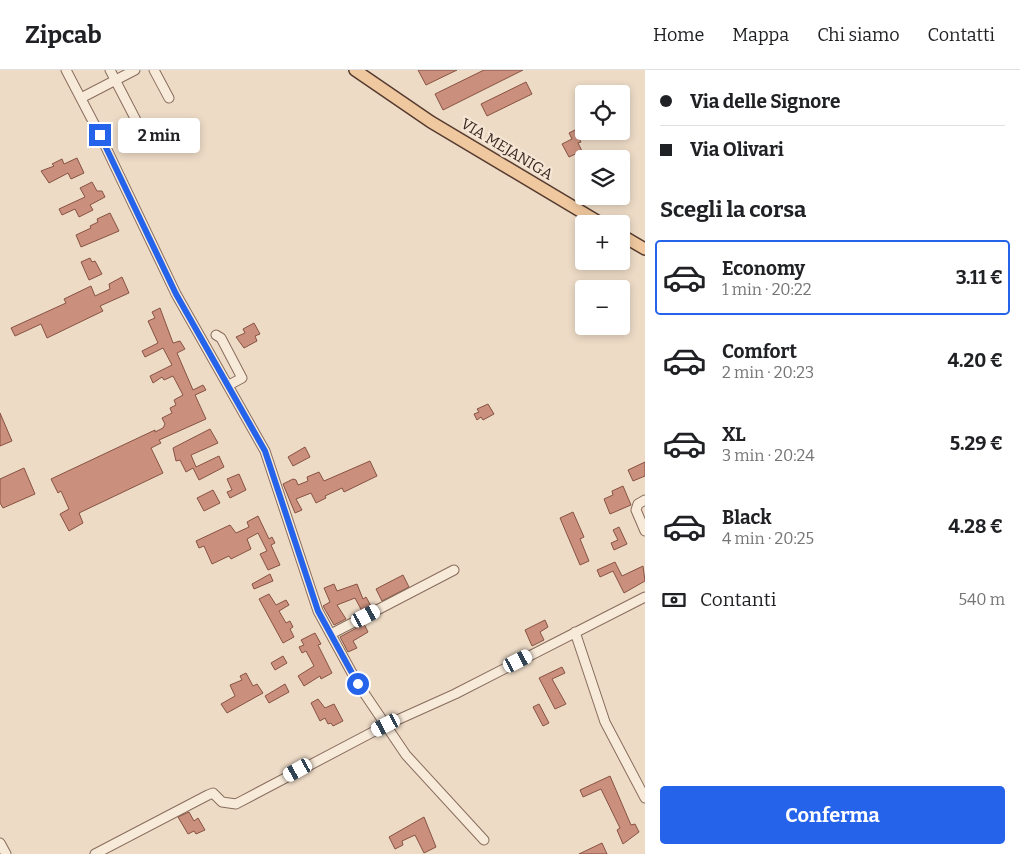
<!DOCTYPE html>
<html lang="it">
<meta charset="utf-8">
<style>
body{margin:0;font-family:Bitter,serif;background:#f6f6f6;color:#202124;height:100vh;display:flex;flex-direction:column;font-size:19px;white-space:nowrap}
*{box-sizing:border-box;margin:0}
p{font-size:16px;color:#757577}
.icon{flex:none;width:28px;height:28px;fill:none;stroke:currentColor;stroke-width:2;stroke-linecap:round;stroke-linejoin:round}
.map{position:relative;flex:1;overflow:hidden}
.drawer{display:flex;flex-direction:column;background:#fff;width:375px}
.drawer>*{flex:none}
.top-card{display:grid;align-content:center;height:110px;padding:0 15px;background:#fff}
.controls{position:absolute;left:575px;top:15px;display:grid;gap:10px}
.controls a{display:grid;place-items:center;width:55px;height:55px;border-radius:5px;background:#fff;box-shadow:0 2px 8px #0003;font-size:25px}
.end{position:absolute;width:22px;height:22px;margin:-11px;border:6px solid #2563eb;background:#fff;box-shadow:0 0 0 2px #fff}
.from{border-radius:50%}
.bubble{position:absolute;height:35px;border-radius:5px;background:#fff;box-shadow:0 2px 8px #0003;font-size:16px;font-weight:700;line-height:35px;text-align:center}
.car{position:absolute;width:15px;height:30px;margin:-15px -8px;border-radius:6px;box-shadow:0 0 4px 1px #0007;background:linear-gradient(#fff 24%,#345 0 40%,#fff 0 76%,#345 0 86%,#fff 0)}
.top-card b{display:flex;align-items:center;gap:18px;height:48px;font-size:19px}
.top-card b+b{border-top:1px solid #e0e0e0}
.top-card i{width:12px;height:12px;background:#202124}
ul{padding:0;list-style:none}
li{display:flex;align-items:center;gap:15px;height:75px;margin:0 10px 8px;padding:0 5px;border:2px solid transparent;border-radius:5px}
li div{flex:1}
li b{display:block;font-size:19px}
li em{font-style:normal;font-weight:700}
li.selected{border-color:#2563eb}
li>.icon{width:45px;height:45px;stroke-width:1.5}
h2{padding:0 15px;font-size:22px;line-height:60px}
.pay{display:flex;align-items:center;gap:12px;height:55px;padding:0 15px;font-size:19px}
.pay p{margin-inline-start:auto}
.primary-button{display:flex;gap:10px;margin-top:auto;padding:10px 15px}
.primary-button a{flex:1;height:58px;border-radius:5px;background:#2563eb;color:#fff;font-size:20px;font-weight:700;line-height:58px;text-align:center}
header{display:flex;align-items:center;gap:30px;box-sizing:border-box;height:70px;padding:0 25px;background:#fff;border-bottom:1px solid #e0e0e0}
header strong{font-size:24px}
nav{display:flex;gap:28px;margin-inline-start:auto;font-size:18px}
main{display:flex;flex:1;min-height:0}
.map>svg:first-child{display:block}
</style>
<header>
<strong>Zipcab</strong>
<nav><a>Home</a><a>Mappa</a><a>Chi siamo</a><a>Contatti</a></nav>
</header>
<main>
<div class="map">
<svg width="645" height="784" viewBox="0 0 645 784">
<rect width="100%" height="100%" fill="#eddbc6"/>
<path fill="#ca907d" stroke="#875242" d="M418 0H457L426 15Z
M484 0H523L443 40 435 24Z
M526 12 532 24 487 46 481 34Z
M575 60 581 72 578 73 582 81 569 87 562 74 572 69 569 63Z
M77 88 84 103 71 109 68 103 49 113 41 101 54 96 52 94 62 89 64 94Z
M92 112 97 121H102L105 127 90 135 93 140 79 147 75 139 62 145 59 139 85 127 80 118Z
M110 143 119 161 81 177 76 165 91 158 90 156 98 152 97 149Z
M90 188 92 192 95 191 102 204 89 210 81 192Z
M122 207 129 223 100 236 103 241 47 268 41 254 15 266 11 258 66 233 64 229 91 216 95 226 110 219 109 214Z
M160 238 173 273 180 271 185 279 177 283 193 320 203 315 206 320 195 325 206 349 159 370 161 373 151 378 163 403 79 443 83 453 69 461 60 444 69 439 61 421 58 423 51 409 155 360V362L163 358 165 354 162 348 172 343 170 338 176 335 174 330 183 325 173 306 164 310 162 307 153 313 150 306 172 295 163 278 145 287 142 281 158 273 148 251 155 248 152 242Z
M254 253 260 264 255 266 257 271 244 278 236 267 245 263 243 259Z
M488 334 494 344 483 350 481 347 477 350 474 344 479 342 477 339Z
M0 343 12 371 0 376Z
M210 359 218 373 191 385 196 397 219 386 224 397 199 410 193 398 186 402 180 390 176 391 173 378Z
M305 377 310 387 293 396 288 387Z
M370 391 377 406 344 422 342 418 325 426 326 428 316 433 311 423 296 429 302 440 295 443 283 414 293 409 296 410 298 415 308 411 307 407 319 402 324 411Z
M645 392V406L633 411 628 400Z
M24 398 35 424 3 438 0 433V409Z
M239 404 246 420 230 428 227 422 232 420 227 409Z
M623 416 631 435 610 444 604 429 613 425 612 421Z
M213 420 220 433 204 441 197 428Z
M573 442 584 467 580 469 589 491 580 495 560 448Z
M258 446 269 469 272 467 275 473 271 475 280 495 268 500 260 484 267 481 258 463 247 469 251 479 231 489 229 486 212 494 204 476 199 478 196 471 230 455 236 463 249 457 247 452Z
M619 457 627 474 614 480 611 473 618 470 613 460Z
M615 492 622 506 643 496 645 511 624 523 613 501 600 507 597 500Z
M270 504 273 511 254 519 252 514Z
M403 505 409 517 382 531 376 519Z
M334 514 337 521 357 514 363 529 366 527 371 536 362 541 355 528 337 535 346 549 334 555 323 536 330 532 324 518Z
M269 524 276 535 286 530 289 535 279 541 286 553 290 551 293 557 290 559 294 567 283 573 259 529Z
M545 550 548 557 540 562 544 570 532 576 525 560Z
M364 554 368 562 353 571 357 578 348 582 340 567Z
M315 563 321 574 318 575 332 603 321 609 320 606 304 616 298 606 314 596 306 581 302 583 299 577 304 575 301 570Z
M283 586 287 593 275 600 271 593Z
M562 597 565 603 552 609 566 634 555 639 539 608Z
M246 603 253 616 257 614 263 623 227 643 221 634 235 626 230 615 242 610 240 606Z
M285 614 289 622 269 633 265 626Z
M318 629 325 638 334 634 343 651 333 656 331 653 328 654 325 648 320 651 311 633Z
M539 634 549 653 543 656 533 637Z
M610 706 631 755 635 754 639 762 623 774 617 760 620 758 601 719 583 727 580 720Z
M189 742 194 751 198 748 205 760 196 764 194 761 188 764 178 747Z
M424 747 436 777 424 783 415 765 402 771 403 775 395 779 389 767Z
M602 773 607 784H579Z"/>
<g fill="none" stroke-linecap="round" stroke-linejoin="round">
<defs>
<path id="minor" d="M66 0 100 65 176 224 265 381 318 541 358 614 406 685 484 770
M110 0 138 54
M154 0 169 28
M81 28 135 0
M216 265 221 268 242 308 229 315
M645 430 638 434 636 440 645 461
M575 562 605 652 645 728
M331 564 454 500
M0 773 6 784
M95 784 208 725 213 723 222 732 236 734 386 655 455 624 645 527"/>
<path id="major" d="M355 0 431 52 602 154
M621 165 645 179"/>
</defs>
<use href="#minor" stroke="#886c5c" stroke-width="11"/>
<use href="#major" stroke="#563b30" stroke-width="14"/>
<use href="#minor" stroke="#f8ead9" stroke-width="9"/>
<use href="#major" stroke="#efc89f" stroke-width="11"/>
</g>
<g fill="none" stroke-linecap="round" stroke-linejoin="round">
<path stroke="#2563eb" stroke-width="6" d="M100 65 176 224 265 381 318 541 358 614"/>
</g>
<g text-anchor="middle" stroke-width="4.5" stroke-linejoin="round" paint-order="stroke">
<g font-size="15" fill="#39271f" stroke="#f5e6d5">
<text transform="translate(507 79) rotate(31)" y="5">VIA MEJANIGA</text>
</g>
</g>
</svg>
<div class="controls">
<a><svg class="icon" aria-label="locate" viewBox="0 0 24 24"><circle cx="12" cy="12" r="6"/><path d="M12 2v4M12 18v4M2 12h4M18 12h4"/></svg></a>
<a><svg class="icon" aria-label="layers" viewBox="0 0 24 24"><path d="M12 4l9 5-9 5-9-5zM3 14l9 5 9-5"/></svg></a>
<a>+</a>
<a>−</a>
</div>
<i class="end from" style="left:358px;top:614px"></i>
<i class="end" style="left:100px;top:65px"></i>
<div class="bubble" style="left:118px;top:48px;width:82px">2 min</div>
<i class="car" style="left:366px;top:546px;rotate:62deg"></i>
<i class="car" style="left:518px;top:591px;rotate:63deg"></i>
<i class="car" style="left:386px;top:655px;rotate:243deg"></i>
<i class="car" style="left:298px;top:700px;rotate:241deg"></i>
</div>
<section class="drawer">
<div class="top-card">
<b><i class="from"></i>Via delle Signore</b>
<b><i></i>Via Olivari</b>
</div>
<h2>Scegli la corsa</h2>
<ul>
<li class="selected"><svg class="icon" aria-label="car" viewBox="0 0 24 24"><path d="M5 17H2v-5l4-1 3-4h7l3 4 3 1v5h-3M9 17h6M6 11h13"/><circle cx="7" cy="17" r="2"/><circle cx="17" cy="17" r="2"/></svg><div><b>Economy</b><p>1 min · 20:22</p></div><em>3.11 €</em></li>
<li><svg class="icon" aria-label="car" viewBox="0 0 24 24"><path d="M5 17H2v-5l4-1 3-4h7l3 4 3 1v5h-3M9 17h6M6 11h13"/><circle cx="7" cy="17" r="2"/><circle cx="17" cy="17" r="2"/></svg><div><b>Comfort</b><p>2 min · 20:23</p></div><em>4.20 €</em></li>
<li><svg class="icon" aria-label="car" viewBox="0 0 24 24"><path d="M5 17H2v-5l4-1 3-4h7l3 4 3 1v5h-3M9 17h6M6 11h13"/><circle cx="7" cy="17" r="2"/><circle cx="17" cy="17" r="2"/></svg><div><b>XL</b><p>3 min · 20:24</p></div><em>5.29 €</em></li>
<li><svg class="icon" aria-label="car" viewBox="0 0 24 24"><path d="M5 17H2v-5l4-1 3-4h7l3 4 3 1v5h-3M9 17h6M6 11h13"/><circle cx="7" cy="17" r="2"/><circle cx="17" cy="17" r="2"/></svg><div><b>Black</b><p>4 min · 20:25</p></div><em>4.28 €</em></li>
</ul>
<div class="pay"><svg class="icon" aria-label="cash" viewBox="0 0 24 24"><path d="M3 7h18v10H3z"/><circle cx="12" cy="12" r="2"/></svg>Contanti<p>540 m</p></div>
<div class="primary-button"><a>Conferma</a></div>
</section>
</main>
